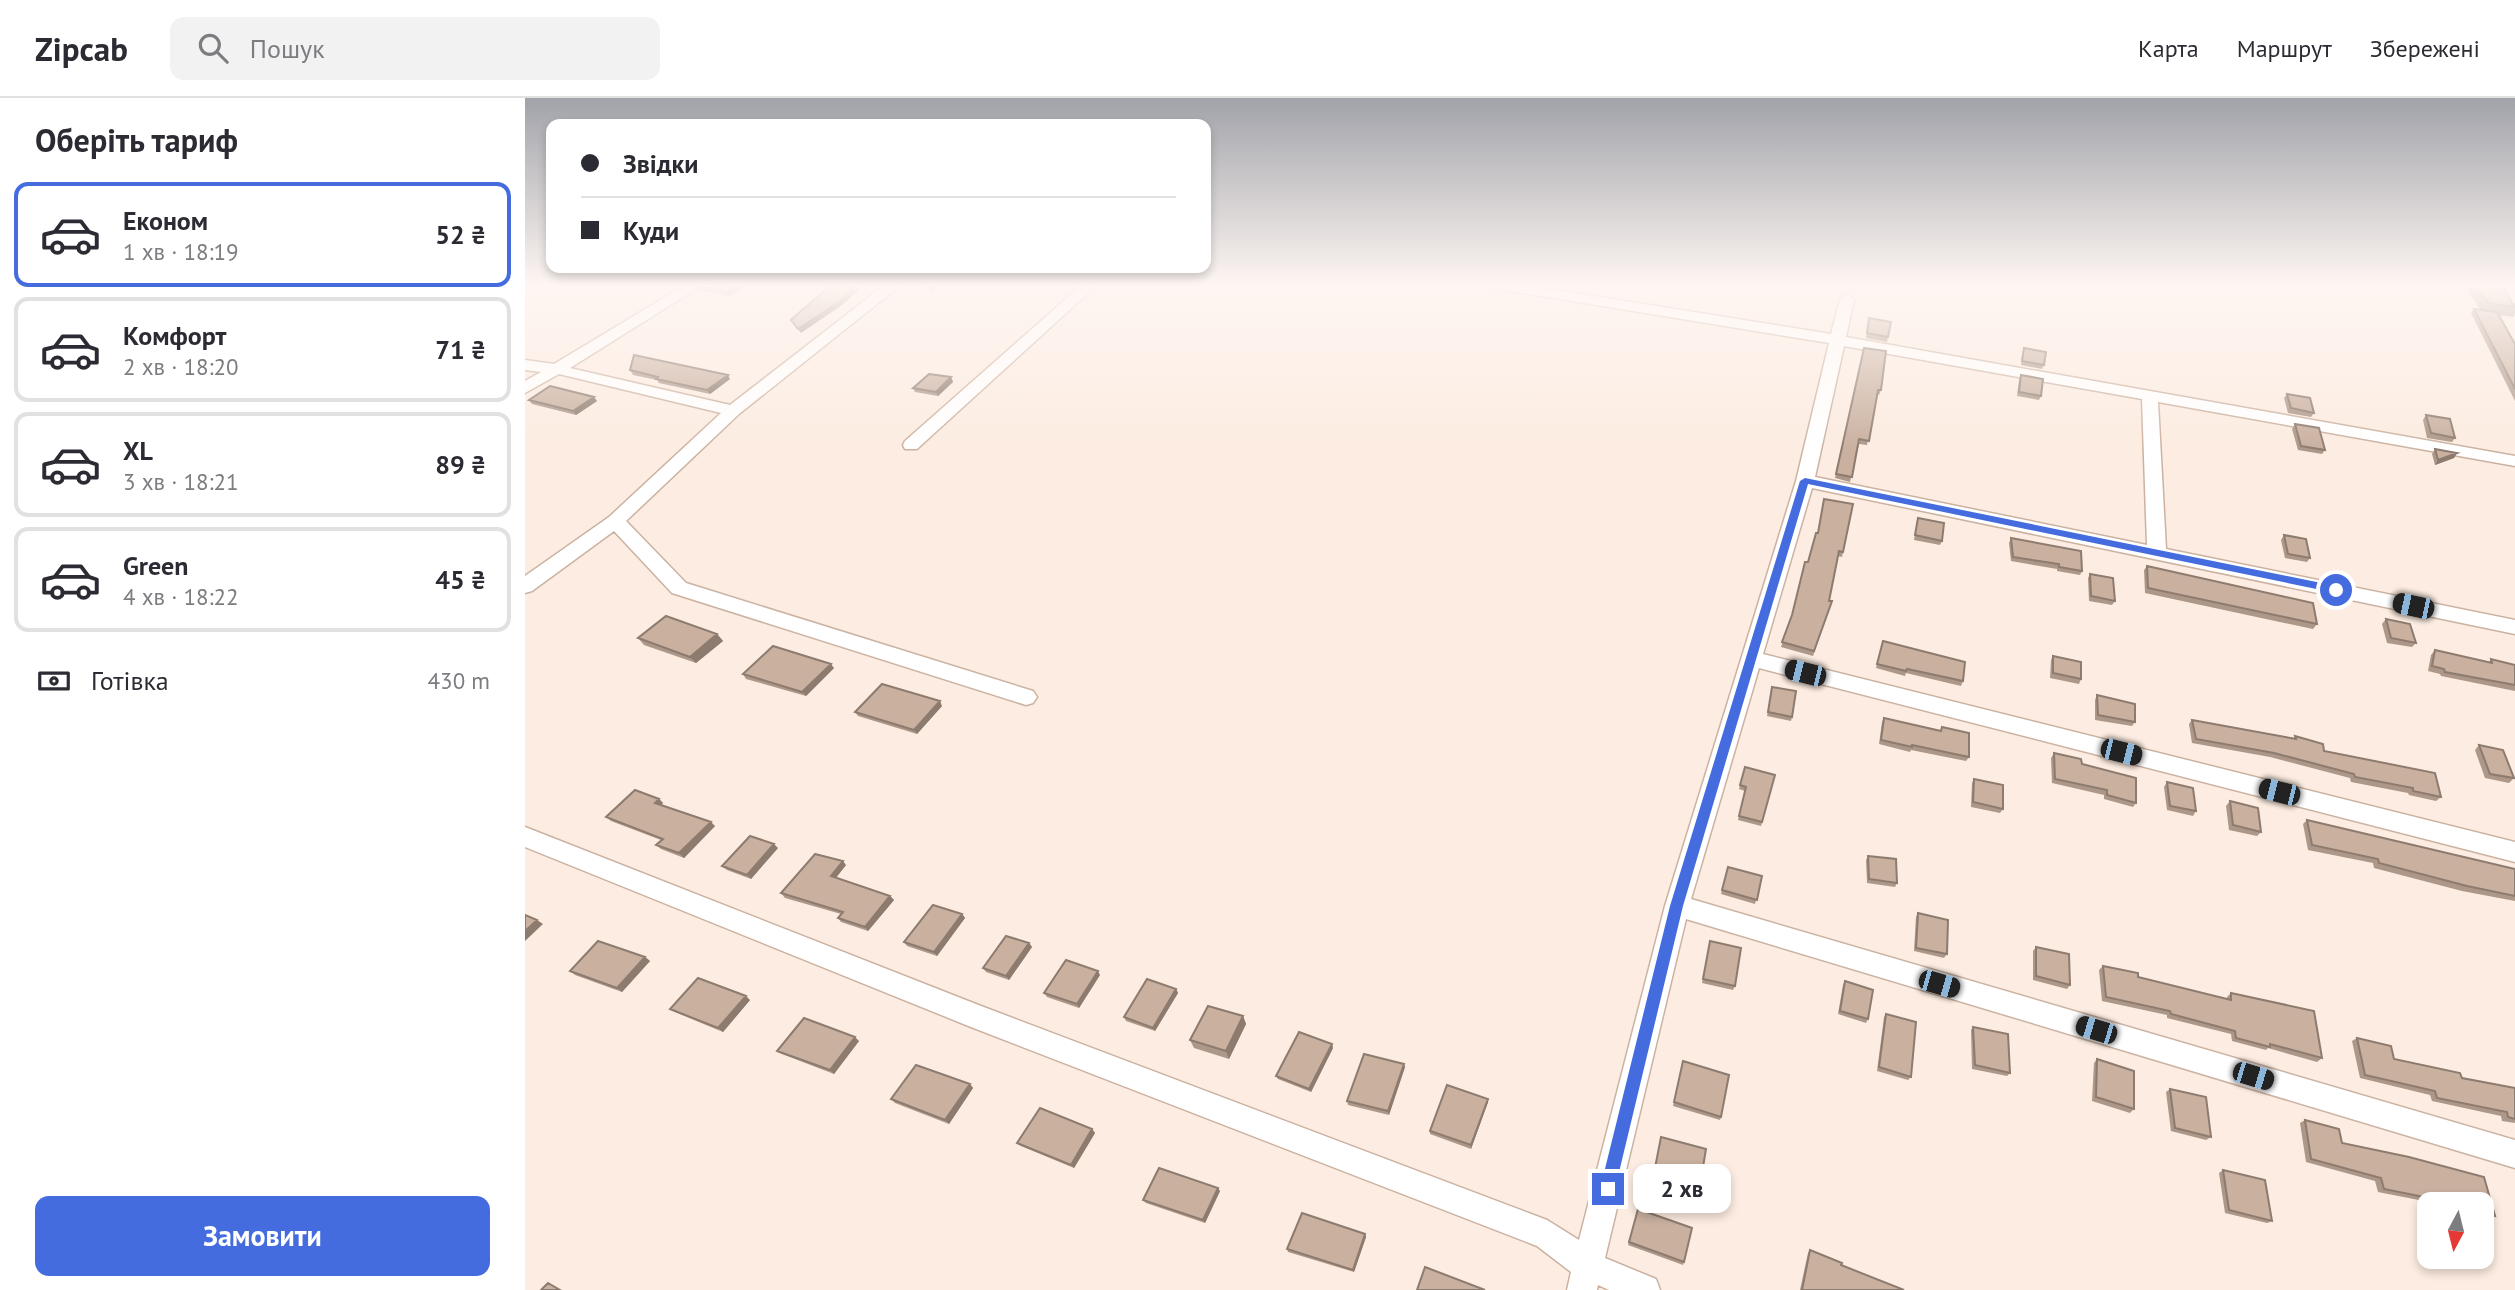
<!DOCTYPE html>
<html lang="uk">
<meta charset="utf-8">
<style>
body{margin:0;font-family:"PT Sans",sans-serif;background:#f2f2f3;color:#2b2b33;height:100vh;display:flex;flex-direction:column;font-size:26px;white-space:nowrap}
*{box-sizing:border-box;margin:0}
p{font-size:23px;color:#7c7c81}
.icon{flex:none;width:38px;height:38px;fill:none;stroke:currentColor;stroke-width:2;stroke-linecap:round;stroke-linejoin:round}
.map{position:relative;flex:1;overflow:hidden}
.panel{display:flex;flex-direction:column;background:#fff;width:525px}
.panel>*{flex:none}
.hud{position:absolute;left:21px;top:21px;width:665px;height:154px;border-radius:14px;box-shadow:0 4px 10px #0003;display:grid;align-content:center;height:154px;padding:0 35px;background:#fff}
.needle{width:46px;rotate:187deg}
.tools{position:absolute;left:1892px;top:1094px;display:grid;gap:14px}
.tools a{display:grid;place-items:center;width:77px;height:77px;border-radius:14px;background:#fff;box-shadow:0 4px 10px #0003;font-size:35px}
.end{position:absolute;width:32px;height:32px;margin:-16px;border:9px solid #456cdf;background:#fff;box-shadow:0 0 0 4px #fff}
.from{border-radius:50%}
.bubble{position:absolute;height:49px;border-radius:14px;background:#fff;box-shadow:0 4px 10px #0003;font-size:23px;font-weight:800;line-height:49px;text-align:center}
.car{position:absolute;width:21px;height:42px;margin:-21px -10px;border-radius:9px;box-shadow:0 0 5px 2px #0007;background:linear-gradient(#222 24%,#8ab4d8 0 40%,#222 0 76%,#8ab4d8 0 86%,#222 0)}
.hud b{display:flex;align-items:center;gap:24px;height:66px;font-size:26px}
.hud b+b{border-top:2px solid #e1e1e2}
.hud i{width:18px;height:18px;background:#2b2b33}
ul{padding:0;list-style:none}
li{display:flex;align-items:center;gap:21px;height:105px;margin:0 14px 10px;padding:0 21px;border:4px solid #e1e1e2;border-radius:14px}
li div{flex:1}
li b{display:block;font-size:26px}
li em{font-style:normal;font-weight:800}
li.on{border-color:#456cdf}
li>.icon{width:63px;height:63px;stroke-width:1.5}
h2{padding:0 35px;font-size:32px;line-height:84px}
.pay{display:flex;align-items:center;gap:18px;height:77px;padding:0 35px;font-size:26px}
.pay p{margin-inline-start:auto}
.button{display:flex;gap:14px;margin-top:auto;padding:14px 35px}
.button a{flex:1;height:80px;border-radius:14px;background:#456cdf;color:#fff;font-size:28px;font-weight:800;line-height:80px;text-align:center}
header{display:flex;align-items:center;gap:42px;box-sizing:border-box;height:98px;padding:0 35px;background:#fff;border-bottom:2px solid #e1e1e2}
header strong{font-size:33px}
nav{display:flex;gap:38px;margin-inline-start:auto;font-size:24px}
.search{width:490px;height:63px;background:#f2f2f3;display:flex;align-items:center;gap:18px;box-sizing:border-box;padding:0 24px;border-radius:14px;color:#7c7c81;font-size:26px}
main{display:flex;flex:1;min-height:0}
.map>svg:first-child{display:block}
</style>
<header>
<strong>Zipcab</strong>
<div class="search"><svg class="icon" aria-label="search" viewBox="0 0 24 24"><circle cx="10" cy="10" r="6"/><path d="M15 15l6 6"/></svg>Пошук</div>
<nav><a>Карта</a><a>Маршрут</a><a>Збережені</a></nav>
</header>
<main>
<section class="panel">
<h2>Оберіть тариф</h2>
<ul>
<li class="on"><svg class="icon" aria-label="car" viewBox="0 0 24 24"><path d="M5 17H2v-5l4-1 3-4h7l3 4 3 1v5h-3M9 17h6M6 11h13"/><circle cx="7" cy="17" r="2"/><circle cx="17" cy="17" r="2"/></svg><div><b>Економ</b><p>1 хв · 18:19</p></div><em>52 ₴</em></li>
<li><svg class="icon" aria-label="car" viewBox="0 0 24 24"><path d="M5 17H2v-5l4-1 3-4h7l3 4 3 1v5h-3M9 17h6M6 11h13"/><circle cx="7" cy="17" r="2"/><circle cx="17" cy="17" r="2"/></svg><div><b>Комфорт</b><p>2 хв · 18:20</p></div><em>71 ₴</em></li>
<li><svg class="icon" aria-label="car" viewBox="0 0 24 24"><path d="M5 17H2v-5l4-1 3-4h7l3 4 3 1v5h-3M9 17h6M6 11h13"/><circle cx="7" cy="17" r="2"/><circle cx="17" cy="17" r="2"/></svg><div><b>XL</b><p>3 хв · 18:21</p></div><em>89 ₴</em></li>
<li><svg class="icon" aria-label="car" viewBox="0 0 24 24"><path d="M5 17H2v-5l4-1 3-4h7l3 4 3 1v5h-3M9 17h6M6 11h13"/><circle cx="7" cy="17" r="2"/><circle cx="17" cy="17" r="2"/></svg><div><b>Green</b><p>4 хв · 18:22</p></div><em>45 ₴</em></li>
</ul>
<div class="pay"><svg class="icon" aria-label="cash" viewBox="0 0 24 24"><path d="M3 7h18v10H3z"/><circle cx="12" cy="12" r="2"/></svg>Готівка<p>430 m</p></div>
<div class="button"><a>Замовити</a></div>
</section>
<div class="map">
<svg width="1990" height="1192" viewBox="0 0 1990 1192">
<rect width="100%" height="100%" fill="#fcece1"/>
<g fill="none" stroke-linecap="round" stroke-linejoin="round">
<defs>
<path id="street" d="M162 186H179L45 270 205 307 361 186H377L214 316 101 423 161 485 508 593 512 599 508 605 501 607 147 495 89 433 7 493 0 495V478L84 419 196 315 34 276 0 295V283L16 274 0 272V262L29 266Z
M558 186H573L392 351H380L378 347 380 343Z
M960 186H993L1306 236 1315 201 1322 197 1329 201 1321 239 1990 358V368L1633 304 1641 451 1990 522V536L1287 390 1238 556 1990 744V764L1234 570 1166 801 1990 1042V1070L1161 821 1080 1160 1131 1181 1135 1192H1084L1073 1187 1072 1192H1042L1046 1174 1012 1148 446 929 0 749V729L456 908 1022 1122 1054 1142 1140 808 1271 383 1304 245 967 190ZM1319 248 1617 301 1622 447 1290 379Z"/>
</defs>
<use href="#street" stroke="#cbb2a1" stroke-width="3"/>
<use href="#street" fill="#fff" fill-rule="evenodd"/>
</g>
<path fill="#ad9789" d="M174 186H223L205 198 174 192 171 188Z
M1947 186H1962L1990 207V216L1988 219 1974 217 1990 246V303L1946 215 1949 211 1956 212 1942 193Z
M1344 220 1366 224 1362 244 1341 240Z
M1339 250 1356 292 1354 297 1352 296 1342 347 1334 346 1325 384 1310 380Z
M1499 250 1519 267 1517 271 1496 267Z
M105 272 205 281 185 296 134 285 132 282 108 277Z
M1496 277 1516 298 1514 302 1492 298 1494 282Z
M426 279 428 284 413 298 390 294 388 290Z
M1762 296 1789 315 1786 319 1763 315 1759 300Z
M4 302 72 303 51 317 7 306Z
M1901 317 1930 340 1927 344 1902 340 1898 322Z
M1770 326 1800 352 1797 356 1773 352 1767 331Z
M1910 351 1932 355 1929 360 1910 367 1907 356Z
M1393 420 1417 443 1415 447 1389 442Z
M1291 435 1318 454 1317 459 1313 458 1304 503H1307L1288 558 1256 549 1267 517 1283 464Z
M1759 437 1785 460 1782 464 1760 460 1756 442Z
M1486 440 1557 473 1555 477 1532 473V471L1486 463 1484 445Z
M1622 468 1792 526 1788 531 1620 495 1619 472Z
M1565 476 1590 503 1587 507 1564 503 1563 480Z
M1861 521 1891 545 1887 549 1862 545 1857 526Z
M192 536 198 543 171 565 119 547 113 540Z
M1358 543 1438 583 1436 588 1381 575 1380 578 1351 570Z
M1910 552 1964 564 1966 561 1990 567V593L1916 578 1915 576 1903 573 1906 557Z
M1528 558 1556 581 1554 586 1525 580 1526 562Z
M309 570 281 598 221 581 218 576Z
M1247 589 1267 619 1266 623 1242 618Z
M1572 597 1610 624 1607 628 1570 622V602Z
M417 608 392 636 333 618 330 614Z
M1359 620 1415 633 1417 629 1444 659 1441 663 1386 652 1385 654 1354 646 1357 624Z
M1667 622 1769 640 1770 638 1799 653 1916 699 1911 703 1884 697 1883 695 1826 684 1825 680 1745 659 1667 645 1664 626Z
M1954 647 1989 680 1984 685 1960 680 1950 652Z
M1529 655 1557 666 1611 705 1608 709 1579 701V697L1527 685 1526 660Z
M1220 669 1250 677 1236 728 1213 722 1220 693 1214 691Z
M1449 681 1478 711 1475 715 1446 709 1447 685Z
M1642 684 1671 713 1668 718 1642 712 1639 689Z
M134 701 138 705 136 707 190 728 159 760 136 751 131 747 136 742 86 723 81 719Z
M1705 703 1736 734 1732 738 1704 732 1701 708Z
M1782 722 1990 771V803L1937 793 1849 770 1848 765 1783 752 1778 726Z
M253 750 226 781 202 772 197 768Z
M1343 758 1372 785 1370 789 1342 785 1341 762Z
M321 767 311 780 365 798 369 802 343 833 316 824 313 820 316 816 260 800 256 795Z
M1203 769 1237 778 1230 806 1196 796Z
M1393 815 1422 856 1419 860 1389 853 1391 819Z
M437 816 440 820 412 858 382 848 379 844Z
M1185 843 1210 888 1208 892 1177 885Z
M504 845 507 849 484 882 461 874 458 870Z
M1511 849 1545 887 1542 891 1508 882V853Z
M120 859 125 863 97 894 50 877 45 873Z
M1578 868 1613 879 1702 901V899L1706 895 1797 960 1792 964 1743 950 1741 952 1707 943 1706 936 1642 920V917L1577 903 1574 872Z
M575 877 554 910 522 899 519 895Z
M1320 883 1343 921 1341 925 1313 916 1318 887Z
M651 891 653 895 630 933 601 923 599 919Z
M225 902 198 934 150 914 145 911Z
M1361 916 1386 979 1383 982 1352 973 1359 919Z
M718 918 721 926 704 961 669 950 665 942Z
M1448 929 1485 975 1482 978 1447 971 1446 932Z
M1832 940 1869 961 1937 980 1990 990V1025L1977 1023 1976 1018 1907 1003 1905 997 1835 980 1827 943Z
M334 943 309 976 257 956 252 953Z
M808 950 786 994 753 981 751 978Z
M1572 961 1609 1011 1605 1015 1567 1003 1569 965Z
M1158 963 1196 1019 1195 1022 1148 1008Z
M880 969 864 1017 823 1007 822 1003Z
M445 986 448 990 424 1026 370 1005 366 1001Z
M1645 991 1686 1039 1681 1042 1646 1033 1641 994Z
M963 1001V1004L946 1051 905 1036V1033Z
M1780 1022 1814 1031 1817 1045 1884 1059 1959 1079 1970 1118 1963 1121 1956 1119V1106H1914L1853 1094 1850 1083 1781 1064 1775 1025Z
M567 1031 570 1035 549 1070 496 1048 492 1045Z
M1136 1039 1175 1087 1174 1090 1129 1078Z
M1698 1072 1747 1123 1742 1125 1700 1115 1694 1075Z
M695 1093 680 1125 621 1105 618 1102Z
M1113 1111 1159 1164 1158 1167 1103 1147Z
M840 1136 841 1139 829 1174 763 1154 762 1151Z
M1285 1152 1316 1167 1379 1192H1275L1283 1155Z"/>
<path fill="#8d7b6f" d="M215 186H223L205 198 203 194Z
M409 186H416L406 195 404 190Z
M332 187 334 192 317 207 276 235 273 231Z
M203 277 205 281 185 296 182 292Z
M426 279 428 284 413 298 411 294Z
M69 299 72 303 51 317 48 313Z
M1932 355 1929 360 1910 367 1913 362Z
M192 536 198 543 171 565 165 559Z
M306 566 309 570 281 598 277 594Z
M415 603 417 608 392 636 389 632Z
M134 701 138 705 134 709 130 705Z
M186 724 190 728 159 760 154 755Z
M249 746 253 750 226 781 222 777Z
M318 763 321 767 309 782 306 778Z
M365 798 369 802 343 833 340 829Z
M437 816 440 820 412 858 409 854Z
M12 822 18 826 0 843V833Z
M504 845 507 849 484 882 481 878Z
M120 859 125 863 97 894 92 890Z
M573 873 575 877 554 910 552 906Z
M651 891 653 895 630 933 628 930Z
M221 898 225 902 198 934 193 930Z
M718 918 721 926 704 961 701 953Z
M330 939 334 943 309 976 305 972Z
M807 946 808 950 786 994 784 991Z
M879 966 880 969 864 1017 863 1013Z
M445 986 448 990 424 1026 420 1022Z
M963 1001V1004L946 1051V1047Z
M567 1031 570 1035 549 1070 546 1067Z
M693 1090 695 1093 680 1125 678 1122Z
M840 1136 841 1139 829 1174 828 1172Z"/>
<path fill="#c9b09f" stroke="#8d7b6f" stroke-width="2" d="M174 186H215L203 194 171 188Z
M307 186 332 187 315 203 273 231 266 222Z
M400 186H409L404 190Z
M1949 186H1962L1978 188 1987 205 1990 207V209L1964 205Z
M1949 211 1972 214 1990 246V291Z
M1344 220 1366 224 1363 239 1342 235Z
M1339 250 1361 253 1356 292H1353L1344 343 1334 341 1327 379 1311 376Z
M1499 250 1521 254 1519 267 1497 263Z
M109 257 203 277 182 292 131 281 133 279 105 272Z
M404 276 426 279 411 294 388 290Z
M1496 277 1518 281 1516 298 1494 294Z
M25 288 69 299 48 313 4 302Z
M1762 296 1785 300 1789 315 1766 310Z
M1901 317 1925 321 1930 340 1906 335Z
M1770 326 1794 330 1800 352 1776 348Z
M1910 351 1932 355 1913 362Z
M1299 401 1328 406 1318 454 1314 453 1304 503H1307L1289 553 1257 544 1267 517 1280 464H1283L1291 435H1293Z
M1393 420 1419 425 1417 443 1390 437Z
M1759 437 1781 441 1785 460 1763 456Z
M1486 440 1556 453 1557 473 1534 469V466L1488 459Z
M1622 468 1788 505 1792 526 1623 490Z
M1565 476 1588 480 1590 503 1566 498Z
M141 518 192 536 165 559 113 540Z
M1861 521 1885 526 1891 545 1866 540Z
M1358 543 1440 564 1438 583 1382 571 1381 573 1352 566Z
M248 548 306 566 277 594 218 576Z
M1910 552 1967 565 1966 561 1990 567V587L1920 574 1919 571 1907 568Z
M1528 558 1556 564V581L1528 575Z
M357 586 415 603 389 632 330 614Z
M1247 589 1271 593 1267 619 1243 614Z
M1572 597 1610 606V624L1573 617Z
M1359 620 1416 633 1417 629 1444 635V659L1387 647V649L1356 642Z
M1667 622 1771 641 1770 638 1798 646 1799 653 1910 675 1916 699 1888 693V690L1830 679 1829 676 1749 655 1671 641Z
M1954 647 1978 652 1989 680 1965 676Z
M1529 655 1556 661 1557 666 1611 680V705L1582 697V692L1530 681Z
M1220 669 1250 677 1237 724 1214 718 1221 689 1215 687Z
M1449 681 1478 687V711L1448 704Z
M1642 684 1668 690 1671 713 1645 708Z
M110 692 134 701 130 705 186 724 154 755 131 747 138 741 81 719Z
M1705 703 1733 710 1736 734 1708 727Z
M1782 722 1990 771V798L1942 788 1854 765 1853 761 1787 747Z
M225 738 249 746 222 777 197 768Z
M290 756 318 763 306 778 365 798 340 829 313 820 318 814 256 795Z
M1343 758 1371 761 1372 785 1344 781Z
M1203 769 1237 778 1232 802 1197 792Z
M408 807 437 816 409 854 379 844Z
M1393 815 1423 822 1422 856 1391 850Z
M0 817 12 822 0 833Z
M481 838 504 845 481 878 458 870Z
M73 843 120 859 92 890 45 873Z
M1185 843 1216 850 1210 888 1178 881Z
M1511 849 1544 856 1545 887 1511 878Z
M541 862 573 873 552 906 519 895Z
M1578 868 1613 875V879L1706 902V895L1789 913 1797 960 1745 946V949L1711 940 1710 933 1646 916 1645 913 1581 899Z
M173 880 221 898 193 930 145 911Z
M622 881 651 891 628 930 599 919Z
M1320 883 1348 892 1343 921 1315 913Z
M683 908 718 918 701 953 665 942Z
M1361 916 1391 924 1386 979 1354 969Z
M279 920 330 939 305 972 252 953Z
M1448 929 1483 936 1485 975 1450 967Z
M774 934 807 946 784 991 751 978Z
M1832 940 1866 948 1869 961 1935 975 1937 980 1990 990V1021L1983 1019 1982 1014 1912 1000 1910 993 1840 977Z
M839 956 879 966 863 1013 822 1003Z
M1572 961 1609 973V1011L1571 999Z
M1158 963 1204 977 1196 1019 1149 1004Z
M391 967 445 986 420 1022 366 1001Z
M922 987 963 1001 946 1047 905 1033Z
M1645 991 1681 999 1686 1039 1650 1030Z
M515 1010 567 1031 546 1067 492 1045Z
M1780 1022 1814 1031 1817 1045 1884 1059 1959 1079 1970 1118 1956 1115V1106H1929V1105L1859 1091 1856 1080 1786 1061Z
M1136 1039 1181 1051 1175 1087 1129 1075Z
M634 1070 693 1090 678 1122 618 1102Z
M1698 1072 1740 1082 1747 1123 1704 1112Z
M1113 1111 1167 1130 1159 1164 1104 1144Z
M777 1115 840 1136 828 1172 762 1151Z
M1285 1152 1317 1165 1316 1167 1379 1192H1277Z
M900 1169 960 1192H892Z
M23 1185 35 1192H16Z"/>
<linearGradient id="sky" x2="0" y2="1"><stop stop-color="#a1a3aa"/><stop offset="0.53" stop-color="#fef6f2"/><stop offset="1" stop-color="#fef6f2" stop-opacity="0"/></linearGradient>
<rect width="1990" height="353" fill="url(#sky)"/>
<path fill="#456cdf" d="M1280 380 1811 488 1816 492 1811 495 1283 386 1158 808 1090 1091 1088 1097 1083 1099 1077 1097 1075 1091 1145 808 1275 383Z"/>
</svg>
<div class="tools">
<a><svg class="needle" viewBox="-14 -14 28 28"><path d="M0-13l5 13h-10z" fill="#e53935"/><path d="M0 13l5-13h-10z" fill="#7c7c81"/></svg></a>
</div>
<i class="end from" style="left:1811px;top:492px"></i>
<i class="end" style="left:1083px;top:1091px"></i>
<div class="bubble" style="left:1108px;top:1066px;width:98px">2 хв</div>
<i class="car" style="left:1888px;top:508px;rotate:282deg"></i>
<i class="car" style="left:1280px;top:575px;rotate:284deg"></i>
<i class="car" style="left:1596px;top:654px;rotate:104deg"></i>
<i class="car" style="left:1754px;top:694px;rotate:284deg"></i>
<i class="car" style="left:1414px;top:886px;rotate:106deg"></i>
<i class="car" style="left:1571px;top:932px;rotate:287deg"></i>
<i class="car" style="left:1728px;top:978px;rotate:107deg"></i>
<div class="hud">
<b><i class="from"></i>Звідки</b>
<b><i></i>Куди</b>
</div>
</div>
</main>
